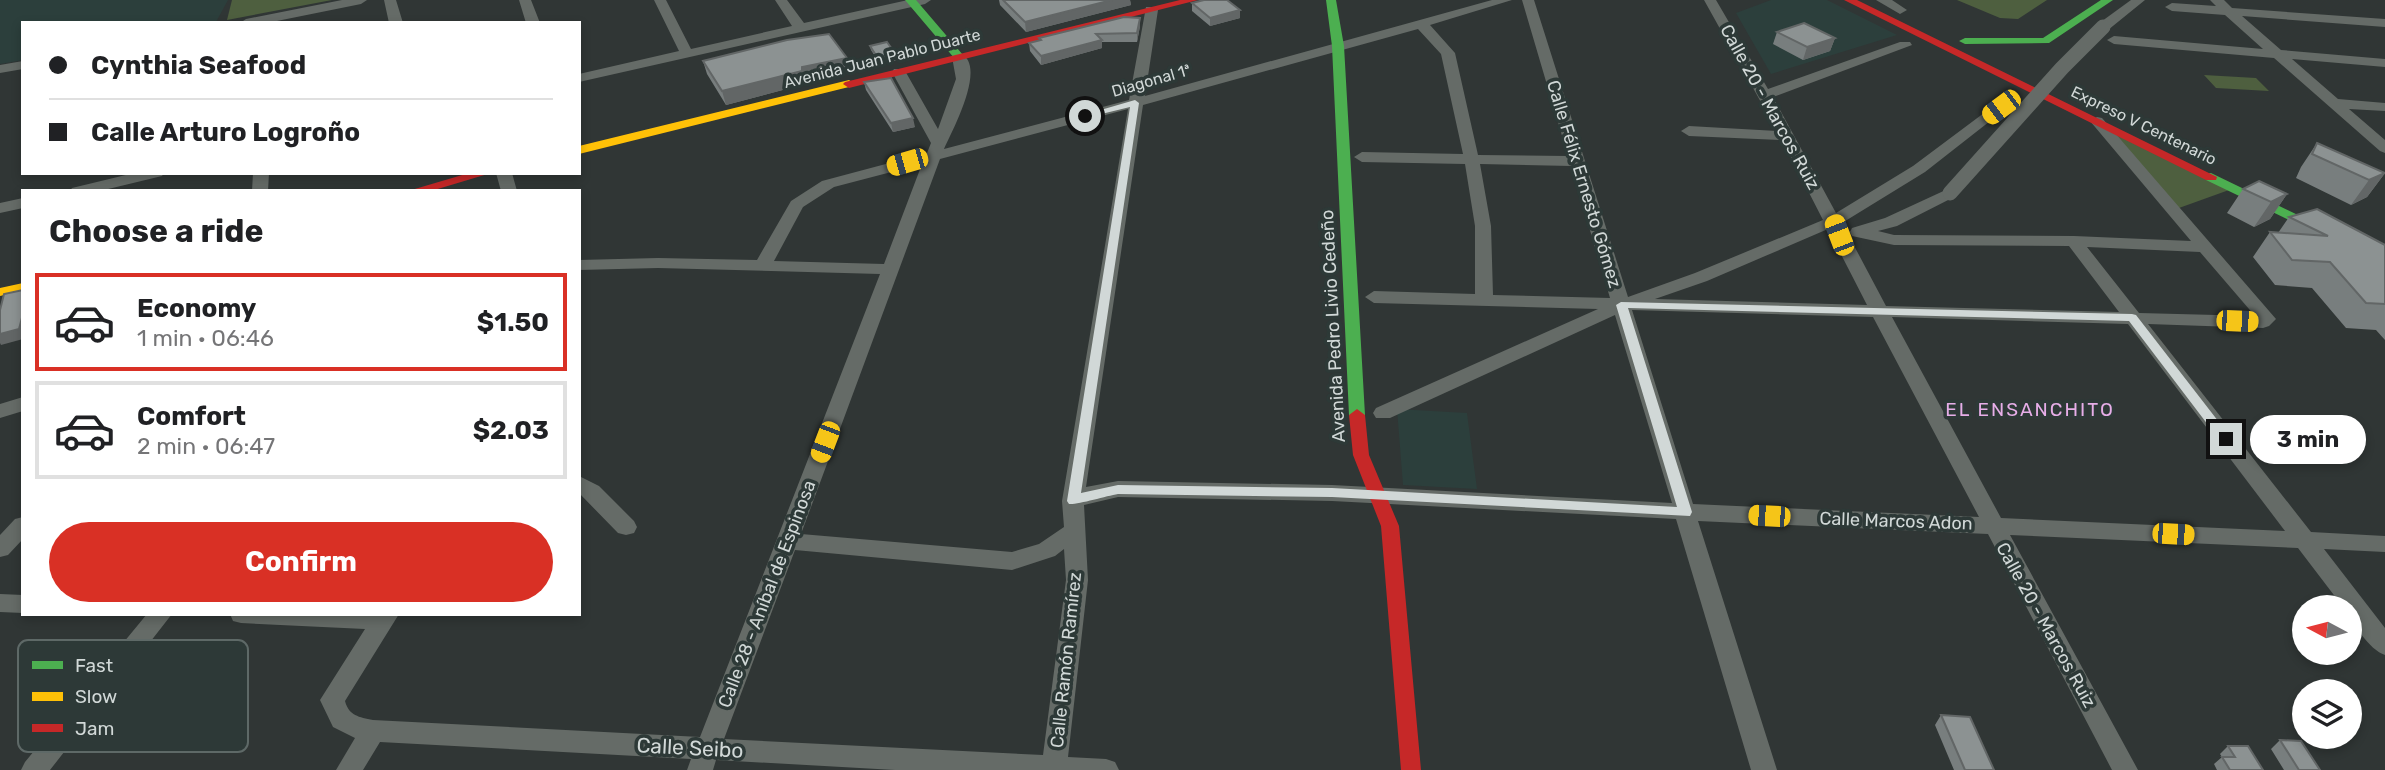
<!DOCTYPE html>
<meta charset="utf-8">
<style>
body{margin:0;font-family:Rubik,sans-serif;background:#f6f6f6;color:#202124;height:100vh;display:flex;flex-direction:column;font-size:26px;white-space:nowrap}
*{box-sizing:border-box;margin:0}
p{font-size:23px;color:#757577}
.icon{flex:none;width:38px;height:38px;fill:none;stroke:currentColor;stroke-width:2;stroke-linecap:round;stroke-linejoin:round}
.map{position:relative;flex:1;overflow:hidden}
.sheet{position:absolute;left:21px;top:189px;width:560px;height:427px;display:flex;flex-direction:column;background:#fff;border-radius:0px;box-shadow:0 4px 10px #0003}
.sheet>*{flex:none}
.hud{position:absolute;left:21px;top:21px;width:560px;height:154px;border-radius:0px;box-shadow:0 4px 10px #0003;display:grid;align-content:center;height:154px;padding:0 28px;background:#fff}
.needle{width:46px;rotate:277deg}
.tools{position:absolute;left:2292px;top:595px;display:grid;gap:14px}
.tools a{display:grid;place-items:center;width:70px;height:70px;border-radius:50%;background:#fff;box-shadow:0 4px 10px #0003;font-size:35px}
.end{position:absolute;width:32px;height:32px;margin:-16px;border:9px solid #d1d8d7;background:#111;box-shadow:0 0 0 4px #111}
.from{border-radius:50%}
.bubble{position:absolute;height:49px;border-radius:24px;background:#fff;box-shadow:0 4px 10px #0003;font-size:23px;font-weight:700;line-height:49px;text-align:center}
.car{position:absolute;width:21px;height:42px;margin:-21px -10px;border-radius:9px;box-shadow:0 0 5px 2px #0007;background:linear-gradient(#f5c518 24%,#345 0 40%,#f5c518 0 76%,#345 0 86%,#f5c518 0)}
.hud b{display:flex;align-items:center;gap:24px;height:66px;font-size:26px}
.hud b+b{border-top:2px solid #e0e0e0}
.hud i{width:18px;height:18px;background:#202124}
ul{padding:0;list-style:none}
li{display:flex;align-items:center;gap:21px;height:98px;margin:0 14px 10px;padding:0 14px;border:4px solid #e0e0e0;border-radius:0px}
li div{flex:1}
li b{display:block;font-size:26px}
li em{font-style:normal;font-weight:700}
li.current{border-color:#d93025}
li>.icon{width:63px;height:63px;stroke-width:1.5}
h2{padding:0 28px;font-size:32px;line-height:84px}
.primary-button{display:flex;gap:14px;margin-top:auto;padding:14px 28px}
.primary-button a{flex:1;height:80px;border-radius:42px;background:#d93025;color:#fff;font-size:28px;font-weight:700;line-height:80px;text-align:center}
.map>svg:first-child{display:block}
</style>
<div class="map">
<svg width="2385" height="770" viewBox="0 0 2385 770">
<rect width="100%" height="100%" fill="#303635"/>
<path fill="#2c3f3c" d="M0 0H228L216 22 211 23H23V60L0 64Z
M1771 0H1827L1897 35 1771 74 1736 13Z
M1397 409 1467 413 1477 489 1403 485Z"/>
<path fill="#4e5f3f" d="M232 0H332L227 20Z
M1957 0H2047L2018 19 2000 18Z
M2204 75 2256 78 2269 91 2216 88Z
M2109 131 2229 190 2179 208Z"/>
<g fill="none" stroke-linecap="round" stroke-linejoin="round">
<path fill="#656b67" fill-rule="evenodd" d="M342 0H367L361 4 267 23H240L246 19Z
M384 0H396L403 23H389Z
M519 0H531L540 23H526Z
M654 0H666L691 49 792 26 775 0H787L804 23 908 0H931L925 4 579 82V74L679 51Z
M1492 0H1512L1430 25 1455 53 1478 155 1568 156 1522 0H1534L1628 297 1695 273 1823 220 1782 140 1689 136 1681 131 1689 126 1777 131 1704 0H1716L1768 89 1900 42H1910L1912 45 1773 97 1836 213 1913 166 1996 104H2006L2008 107 1925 172 1842 223 1886 306 2119 312 2069 246 1894 245 1852 236 1850 232 1852 228 1885 218 1950 188 1956 190 1958 193 1956 196 1897 226 1878 231 1894 235 2074 236 2191 241 2090 121 2097 117 2102 118 2276 319 2269 326 2263 328 2148 324 2311 532 2385 536V552L2324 549 2385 628V655C2370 650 2350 623 2350 607H2343L2298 548 2010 535 2138 770H2112L1988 534 1698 521 1777 770H1751L1676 519 1332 501 1118 497 1084 505 1088 580 1068 757 1106 759 1115 762 1119 770H895L716 760 713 770H687L691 759 380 742 363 770H336L355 738 333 727 320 700 365 629 241 623 233 621 230 614H399L345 701C349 716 359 717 373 720L700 737 880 274 658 268 579 270V260L658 258 757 260 791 201 822 181 927 153 931 143 892 72 894 69H904L938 129 956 79 952 57 959 53C989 63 952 131 944 149L1129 100 1146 7H1156L1158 10 1145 96ZM1418 29 1441 54 1463 154 1362 152 1354 157 1362 162 1465 164 1475 226V294L1374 291 1365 297 1374 303 1598 309 1376 408 1373 413 1376 418H1390L1615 315 1672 503 1332 485 1118 481 1086 487 1143 105ZM1128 109 1062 501 1064 527 1039 544 1012 552 801 534 940 159ZM922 164 884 264 774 261 803 207 834 187ZM1480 164 1571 166 1610 298 1493 295 1491 226ZM1828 229 1867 305 1655 299 1707 281ZM2087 247 2200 252 2255 316 2139 313ZM1632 310 1873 317 1979 517 1693 504ZM1892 317 2128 324 2285 531 2001 518ZM1064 549 1066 580 1043 755 724 739 795 550 1012 570 1055 556Z
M1876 0H1892L1907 10 1900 14Z
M2131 0H2145L2108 30H2098V24Z
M2210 0H2224L2232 8 2385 19V27L2242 16 2281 50 2385 59V67L2292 59 2338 99 2385 103V111L2349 109 2385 140V153L2380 151 2274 58 2114 44 2107 40 2114 36 2263 49 2225 15 2172 11 2165 7 2172 3 2216 6Z
M23 61V69L0 73V65Z
M134 173H164L162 176 100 191H70L72 188Z
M253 173H269L268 191H252Z
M496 173H512L517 191H501Z
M23 198V208L0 213V203Z
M23 397V411L0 418V404Z
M579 476 599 486 634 521 637 527 634 533 626 535 618 533 579 493Z
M23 517V539L8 555 0 557V535L15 519Z
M0 594 23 595V613L0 612Z
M147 614H172L50 770H21L25 762Z"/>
<path fill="#4caf50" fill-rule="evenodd" d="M905 0H916L963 55V59H955Z
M1326 0H1336L1344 46 1365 415 1357 421 1349 415 1332 46Z
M2101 0H2113L2049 43 1965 44 1959 41 1965 38H2043Z
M2211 173 2385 257V266L2206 180V174Z"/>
<path fill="#ffc107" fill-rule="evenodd" d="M849 80 855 84 853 86 579 154V146Z
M23 283V291L0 296V288Z"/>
<path fill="#c62828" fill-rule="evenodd" d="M1180 0H1198L849 88 843 84 845 82Z
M1844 0H1857L2217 177 2216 180H2206Z
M469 173H491L431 191H408Z
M1357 409 1365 415 1369 455 1399 526 1421 770H1401L1381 526 1353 455 1349 415Z"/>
<path stroke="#656b67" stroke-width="15" d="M1950 193 2062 68 2103 27"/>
</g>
<path fill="#787e7e" d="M999 0H1130L1131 5 1026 32 1000 5Z
M1192 3 1240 18 1210 26 1192 11Z
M1140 26 1137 42H1102V48L1041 65 1030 51 1029 43 1039 41V38Z
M1777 32 1835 38 1830 51 1803 60 1773 44Z
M870 46 897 56V60L880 64 871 50Z
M703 61 850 71 805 80V84L726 105 707 74Z
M864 82 915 127 893 132 866 90Z
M2317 143 2385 173 2367 197 2351 205 2296 178 2301 167Z
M2243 189 2287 194 2270 219 2254 227 2227 213Z
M2289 217 2385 245V340L2376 330 2346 328 2312 288 2275 285 2253 257 2270 232 2278 233Z
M1941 715 1994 770H1954L1935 725Z
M2280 740 2320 770H2284L2271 749Z
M2228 746 2263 770H2217L2214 764 2222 757 2220 754Z"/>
<path fill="#626666" d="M1112 0H1130L1131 5 1026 32 1025 22Z
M1240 10V18L1210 26V18Z
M1140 18V26L1137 42V33Z
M1835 38 1830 51 1803 60 1807 47Z
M1102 40V48L1041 65V56Z
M897 56V60L880 64 879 60Z
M847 58 850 71 805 80V84L726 105 722 91 802 67Z
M913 118 915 127 893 132 891 123Z
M2385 173 2367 197 2351 205 2369 180Z
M2287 194 2270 219 2254 227 2271 202Z
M23 314V339L1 345 0 343V334Z"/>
<path fill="#8c9292" stroke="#626666" stroke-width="2" d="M1003 0H1112L1025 22Z
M1204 0H1227L1240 10 1210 18 1192 3Z
M1124 17 1140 18 1137 33 1096 34 1102 40 1041 56 1029 43 1041 40 1039 38Z
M1804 23 1835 38 1807 47 1777 32Z
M829 34 847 58 802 67V71L722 91 703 61 787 40Z
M887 42 897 56 879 60 870 46Z
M891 78 913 118 891 123 864 82Z
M2317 143 2385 173 2369 180 2312 154Z
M2259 181 2287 194 2271 202 2243 189Z
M2317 209 2385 245V304L2366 303 2330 262 2292 260 2270 232 2328 236 2289 217Z
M23 290V314L19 329 0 334V310L4 294Z
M1941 715 1970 717 1994 770H1965Z
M2280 740 2301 741 2320 770H2299Z
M2228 746H2248L2263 770H2230L2222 757H2235Z"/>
<path fill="#d1d8d7" d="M1135 100 1139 103 1081 493 1118 485 1332 488 1677 507 1616 305 1621 302 2132 314 2136 315 2232 439 2230 442H2221L2129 321 1628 308 1692 512 1690 516 1332 497 1118 494C1106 496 1077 505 1069 504L1067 501 1130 107 1085 118 1080 116Z"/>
<g text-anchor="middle" stroke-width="7" stroke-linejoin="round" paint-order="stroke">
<g font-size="16" fill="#d1d8d7" stroke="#2d3937">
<text transform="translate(882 58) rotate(-14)" y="6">Avenida Juan Pablo Duarte</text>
<text transform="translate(1151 80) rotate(-16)" y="6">Diagonal 1ª</text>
<text transform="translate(2144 125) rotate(26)" y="6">Expreso V Centenario</text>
</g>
<g font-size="18" fill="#d1d8d7" stroke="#2d3937">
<text transform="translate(1770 107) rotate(61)" y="6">Calle 20 - Marcos Ruiz</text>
<text transform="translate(1584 184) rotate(73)" y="6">Calle Félix Ernesto Gómez</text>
<text transform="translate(1333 326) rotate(-93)" y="6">Avenida Pedro Livio Cedeño</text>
<text transform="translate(1896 521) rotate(2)" y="6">Calle Marcos Adon</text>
<text transform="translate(767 594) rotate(-69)" y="6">Calle 28 - Aníbal de Espinosa</text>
<text transform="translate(2046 625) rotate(61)" y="6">Calle 20 - Marcos Ruiz</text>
<text transform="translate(1066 660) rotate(-84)" y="6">Calle Ramón Ramírez</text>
</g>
<g font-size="19" letter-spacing="2" fill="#e6aee8" stroke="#2d3937">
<text x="2030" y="416">EL ENSANCHITO</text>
</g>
<g font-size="21" fill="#d1d8d7" stroke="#2d3937">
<text transform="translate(690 748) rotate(3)" y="7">Calle Seibo</text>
</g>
</g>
<rect x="18" y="640" width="230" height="112" rx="10" fill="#2d3937" stroke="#5e6967" stroke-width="2"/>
<rect x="32" y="661" width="31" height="8" fill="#4caf50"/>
<rect x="32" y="692" width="31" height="9" fill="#ffc107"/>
<rect x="32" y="724" width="31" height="8" fill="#c62828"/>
<g font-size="19" fill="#d1d8d7">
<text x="75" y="672">Fast</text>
<text x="75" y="703">Slow</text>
<text x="75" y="735">Jam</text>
</g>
</svg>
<div class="tools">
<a><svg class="needle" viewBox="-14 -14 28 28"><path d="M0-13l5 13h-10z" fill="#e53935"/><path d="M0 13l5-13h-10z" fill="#757577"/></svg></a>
<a><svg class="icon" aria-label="layers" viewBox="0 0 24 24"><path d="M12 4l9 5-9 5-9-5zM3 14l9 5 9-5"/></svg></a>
</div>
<i class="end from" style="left:1085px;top:116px"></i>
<i class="end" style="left:2226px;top:439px"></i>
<div class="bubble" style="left:2250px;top:415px;width:116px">3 min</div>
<i class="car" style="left:2001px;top:107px;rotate:233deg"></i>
<i class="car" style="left:907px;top:162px;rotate:254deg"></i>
<i class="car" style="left:1839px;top:235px;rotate:339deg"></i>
<i class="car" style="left:2237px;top:321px;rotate:92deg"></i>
<i class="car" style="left:825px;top:442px;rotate:201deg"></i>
<i class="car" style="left:1769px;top:516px;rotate:273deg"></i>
<i class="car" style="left:2173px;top:534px;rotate:93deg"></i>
<div class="hud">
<b><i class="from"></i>Cynthia Seafood</b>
<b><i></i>Calle Arturo Logroño</b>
</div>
<section class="sheet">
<h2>Choose a ride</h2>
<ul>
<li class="current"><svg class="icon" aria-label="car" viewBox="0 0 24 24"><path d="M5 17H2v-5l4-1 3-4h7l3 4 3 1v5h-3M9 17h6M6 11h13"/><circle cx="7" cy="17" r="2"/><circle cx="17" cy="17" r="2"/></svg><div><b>Economy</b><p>1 min · 06:46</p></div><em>$1.50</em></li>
<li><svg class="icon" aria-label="car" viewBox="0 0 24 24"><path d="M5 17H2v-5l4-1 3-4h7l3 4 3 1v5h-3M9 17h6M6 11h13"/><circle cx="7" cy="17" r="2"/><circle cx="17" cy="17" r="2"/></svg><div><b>Comfort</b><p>2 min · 06:47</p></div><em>$2.03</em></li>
</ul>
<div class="primary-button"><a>Confirm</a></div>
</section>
</div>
